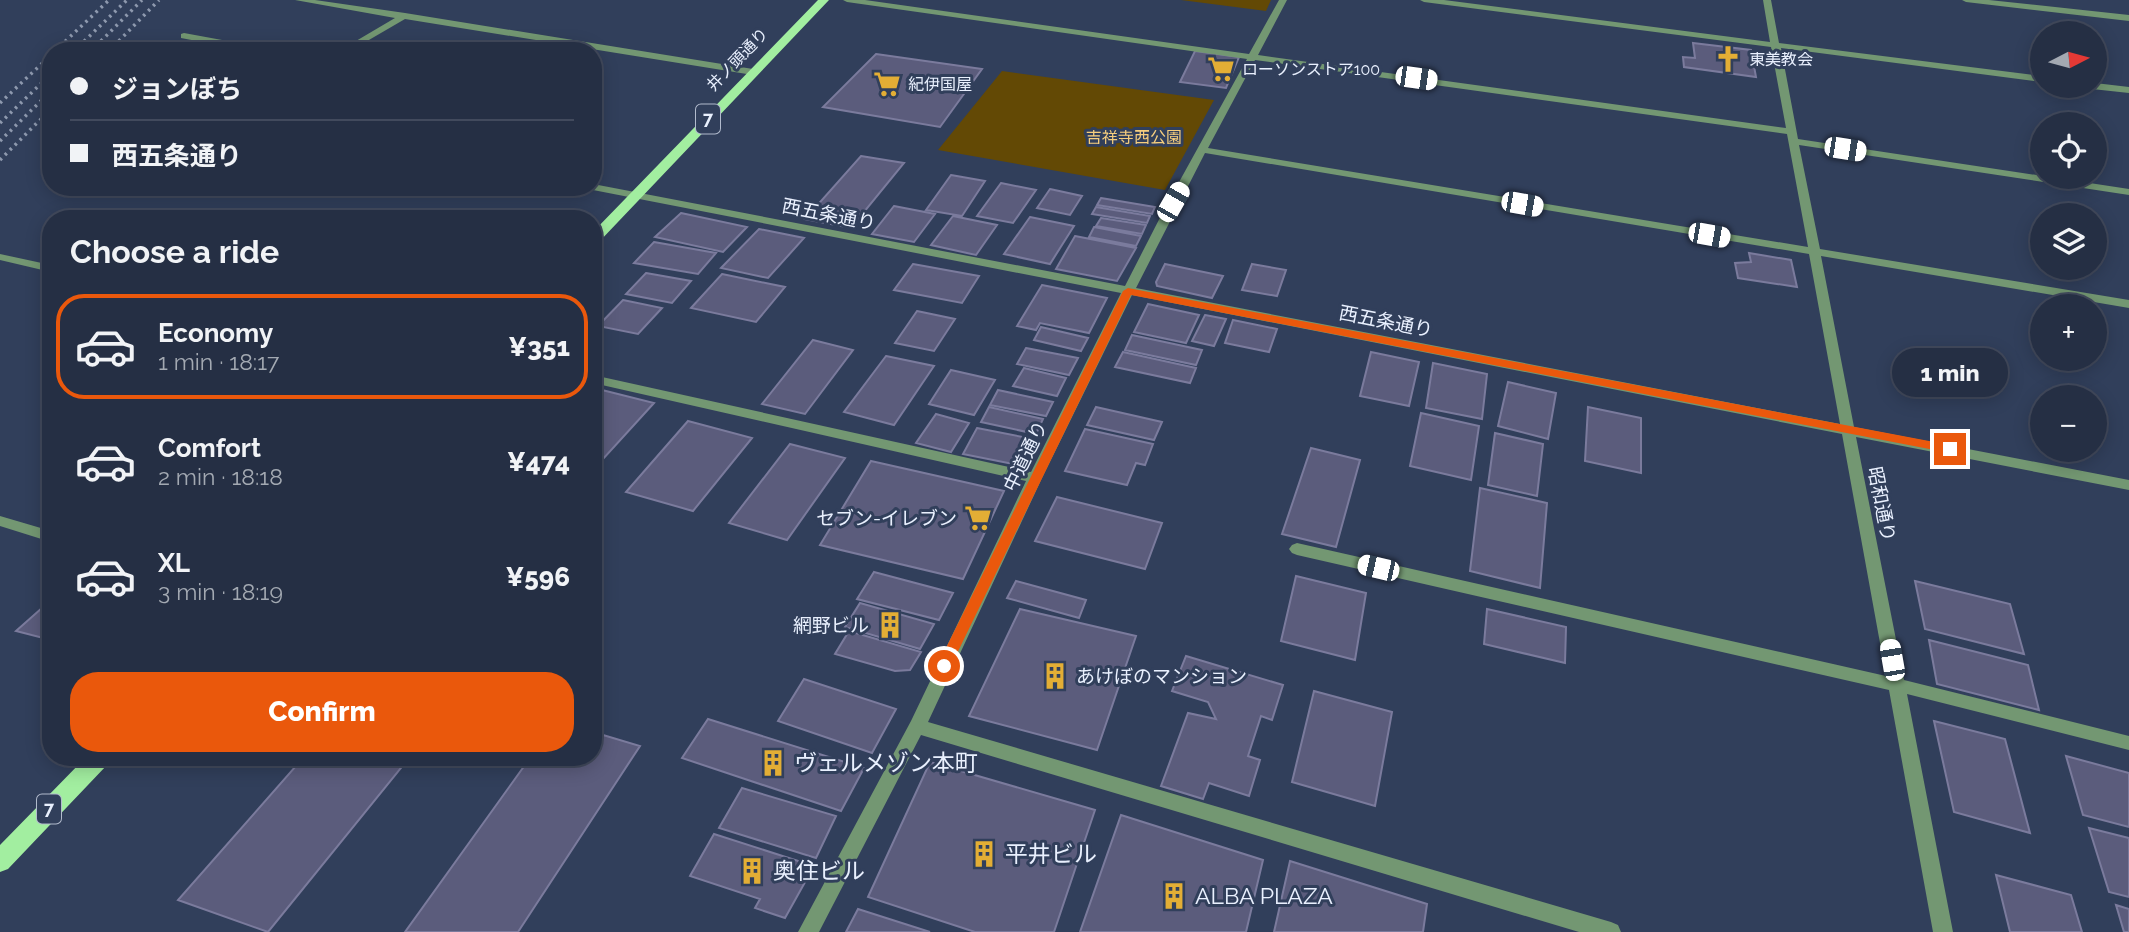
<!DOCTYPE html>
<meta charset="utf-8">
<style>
body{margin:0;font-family:Raleway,"Noto Sans JP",sans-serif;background:#313b4f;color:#f1f3f6;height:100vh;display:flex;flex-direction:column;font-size:26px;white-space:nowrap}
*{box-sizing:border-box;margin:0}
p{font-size:23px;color:#a3a9b2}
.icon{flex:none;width:38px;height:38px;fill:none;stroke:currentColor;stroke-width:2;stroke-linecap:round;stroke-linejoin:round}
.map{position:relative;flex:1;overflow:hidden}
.sheet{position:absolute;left:42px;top:210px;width:560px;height:556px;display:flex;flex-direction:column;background:#252f44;border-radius:28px;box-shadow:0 4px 18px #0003,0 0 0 2px #424a5d}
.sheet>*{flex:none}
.top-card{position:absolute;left:42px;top:42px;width:560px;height:154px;border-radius:28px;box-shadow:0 4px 18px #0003,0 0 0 2px #424a5d;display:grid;align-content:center;height:154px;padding:0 28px;background:#252f44}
.needle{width:46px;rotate:84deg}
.fabs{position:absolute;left:2030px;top:21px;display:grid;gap:14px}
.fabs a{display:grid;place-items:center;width:77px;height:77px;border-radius:50%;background:#252f44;box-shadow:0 4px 18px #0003,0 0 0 2px #424a5d;font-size:35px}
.end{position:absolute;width:32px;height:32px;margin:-16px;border:9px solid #ea580c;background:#fff;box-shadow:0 0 0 4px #fff}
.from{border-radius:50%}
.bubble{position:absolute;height:49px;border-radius:24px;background:#252f44;box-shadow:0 4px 18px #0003,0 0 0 2px #424a5d;font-size:23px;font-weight:800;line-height:49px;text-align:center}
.car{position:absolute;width:21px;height:42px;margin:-21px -10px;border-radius:9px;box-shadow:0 0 5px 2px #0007;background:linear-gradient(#fff 24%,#345 0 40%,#fff 0 76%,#345 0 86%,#fff 0)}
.top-card b{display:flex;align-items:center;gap:24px;height:66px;font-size:26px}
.top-card b+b{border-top:2px solid #424a5d}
.top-card i{width:18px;height:18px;background:#f1f3f6}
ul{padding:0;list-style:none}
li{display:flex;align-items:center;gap:21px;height:105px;margin:0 14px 10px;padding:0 14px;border:4px solid transparent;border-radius:28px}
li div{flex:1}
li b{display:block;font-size:26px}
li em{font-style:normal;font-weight:800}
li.active{border-color:#ea580c}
li>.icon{width:63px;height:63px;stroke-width:1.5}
h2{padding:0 28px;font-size:32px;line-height:84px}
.primary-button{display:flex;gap:14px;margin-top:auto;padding:14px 28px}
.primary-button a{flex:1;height:80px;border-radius:28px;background:#ea580c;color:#fff;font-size:28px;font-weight:800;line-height:80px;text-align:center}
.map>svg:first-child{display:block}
</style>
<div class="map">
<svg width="2129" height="932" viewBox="0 0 2129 932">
<rect width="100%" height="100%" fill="#313f5b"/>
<path fill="#634905" d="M1181 0H1271L1266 11Z
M1002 71 1214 100 1165 190 938 150Z"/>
<path fill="#5b5c7c" stroke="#7b7b9d" stroke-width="2" d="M1693 43 1751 50 1756 77 1684 67 1683 57 1695 58Z
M1195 51 1239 57 1226 88 1180 82Z
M876 54 982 69 940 127 823 107Z
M861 156 904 163 851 228 805 219Z
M951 175 985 181 962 216 926 210Z
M1001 183 1036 190 1013 223 977 216Z
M1050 189 1082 196 1070 215 1037 208Z
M1101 198 1155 207 1152 214 1097 205Z
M894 206 935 214 914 242 872 234Z
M1096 207 1150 216 1147 223 1092 214Z
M681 213 747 227 723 252 655 237Z
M953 216 997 225 976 255 931 245Z
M1030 217 1074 226 1050 264 1004 254Z
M1101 218 1146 225 1142 234 1096 226Z
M1094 227 1141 236 1136 246 1089 237Z
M759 229 804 238 768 278 721 268Z
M1075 236 1136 248 1117 281 1056 269Z
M654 242 716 253 698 274 634 263Z
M1749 253 1791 260 1797 287 1738 278 1735 263 1751 262Z
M913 264 979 276 962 303 894 290Z
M1165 264 1223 276 1212 298 1157 286 1156 282Z
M1252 264 1286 270 1277 296 1242 290Z
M646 273 691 281 672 303 626 294Z
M722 274 785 287 756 322 691 308Z
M1042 285 1107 298 1089 333 1040 323 1036 330 1017 326Z
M623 300 662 308 638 334 598 326Z
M1148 304 1199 315 1186 343 1134 332Z
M917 311 955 319 934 351 895 343Z
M1205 315 1226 319 1214 346 1192 341Z
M1233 320 1277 329 1269 352 1225 343Z
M1041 327 1088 338 1081 351 1034 340Z
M1132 335 1202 350 1196 365 1125 350Z
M813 340 853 350 805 414 762 404Z
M1026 348 1078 358 1069 375 1017 364Z
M1123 352 1196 368 1190 383 1115 367Z
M1371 352 1419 362 1409 406 1360 396Z
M886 356 934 366 894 425 844 412Z
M1433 363 1487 374 1482 419 1426 408Z
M1024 368 1066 378 1057 396 1013 386Z
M951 370 995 380 974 415 929 404Z
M1508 382 1556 393 1548 439 1498 426Z
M602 390 654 403 593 470V400Z
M998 390 1053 402 1046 416 990 405Z
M989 407 1043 419 1036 434 981 422Z
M1096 407 1162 422 1154 440 1087 425Z
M1588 407 1641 418V473L1585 461Z
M1421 413 1479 426 1471 480 1410 466Z
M936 414 969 423 951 452 916 443Z
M688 421 752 438 693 511 626 492Z
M977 428 1033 439 1021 461 1013 464 963 454Z
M1085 429 1153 444 1145 465 1136 463 1127 485 1065 471Z
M1495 433 1543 444 1537 496 1488 485Z
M790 444 845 458 787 540 729 523Z
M1311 448 1360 460 1336 547 1282 534Z
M871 461 1004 491 963 579 820 545Z
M1480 488 1547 503 1540 588 1470 571Z
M1057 497 1162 523 1145 569 1035 541Z
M874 572 953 593 939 620 857 599Z
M1296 576 1366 593 1355 660 1281 641Z
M1016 581 1086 600 1079 618 1007 598Z
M1915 581 2010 604 2024 654 1925 629Z
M51 600V640L16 631Z
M860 603 934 624 920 649 845 627Z
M1020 609 1136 636 1097 750 969 716Z
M1487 609 1566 627 1565 663 1484 644Z
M849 631 921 652 910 670 895 671 835 654Z
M1929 640 2028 665 2039 710 1937 684Z
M1186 656 1283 685 1272 720 1261 716 1248 756 1260 760 1249 796 1209 783 1203 799 1161 786 1188 713 1216 719 1208 702 1172 691Z
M804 679 896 709 872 753 778 721Z
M1314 691 1392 712 1375 806 1292 782Z
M708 719 864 768 841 811 682 758Z
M1934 721 2005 739 2030 833 1954 812Z
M593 732 640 746 518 932H405L530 758H593Z
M2066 756 2129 773V827L2083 815Z
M303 758H409L268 932 178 900Z
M930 762 1095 810 1054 932H975L868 897Z
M742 788 836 816 816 858 719 828Z
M1121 815 1263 860 1246 932H1080Z
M2089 828 2129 838V897L2109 892Z
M714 834 814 866 785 918 755 908 760 899 690 876Z
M1290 861 1427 904 1423 932H1274Z
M1996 875 2071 895 2082 932H2010Z
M2116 905 2129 909V932H2124Z
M858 909 930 932H846Z"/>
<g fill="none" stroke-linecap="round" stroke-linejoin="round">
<path fill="#739772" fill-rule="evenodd" d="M295 0H315L405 13 753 69 758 72 753 75 405 19 350 51H339L395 18Z
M843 0H865L1249 54 1279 0H1287L1258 55 1786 128 1771 47 1424 2 1420 0H1444L1770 42 1763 0H1771L1779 43 2042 76V82L1781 48 1798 139 2129 189V195L1799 145 1820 249 2129 300V308L1821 256 1854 427 2129 480V490L1856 437 1904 680 2129 736V750L1907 694 1953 932H1933L1889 690 1297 555 1292 553 1289 549 1292 545 1297 543 1886 676 1842 434 1132 295 1042 478 928 722 1611 922 1618 925 1621 932H1579L921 735 819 932H798L911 721 1026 481 593 383V375L1031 472 1121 293 593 190 588 187H593V184L1125 286 1168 202 1247 59 847 2ZM1255 60 1787 134 1808 247 1208 148ZM1205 153 1809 254 1840 424 1136 288Z
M1962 0H1989L2129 15V21L1966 2Z
M184 33 265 48 269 51H249L181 38V34Z
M2095 83 2129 87V93L2092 89 2087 86H2095Z
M0 254 51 265V272L0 260Z
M0 516 51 531V542L0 526Z"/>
<path fill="#a2eea0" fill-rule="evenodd" d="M818 0H829L598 243 593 244V232Z
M85 758H110L107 765 8 869 0 872V845Z"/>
<path stroke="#8e99ae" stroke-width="3.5" stroke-dasharray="2.5 4.5" stroke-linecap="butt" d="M55 51 109 0
M74 51 127 0
M91 51 142 0
M109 51 159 0
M0 103 51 55
M0 123 51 74
M0 141 51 91
M0 160 51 109"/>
</g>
<path fill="#ea580c" d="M1128 288 1950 445 1956 449 1950 453 1131 295 949 670H939L937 666 1123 291Z"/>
<defs>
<symbol id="church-bare" viewBox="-9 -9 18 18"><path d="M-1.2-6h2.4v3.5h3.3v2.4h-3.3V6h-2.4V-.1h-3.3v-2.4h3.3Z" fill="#e3ae35" stroke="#313f5b" stroke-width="2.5" paint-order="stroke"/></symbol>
<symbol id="supermarket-bare" viewBox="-9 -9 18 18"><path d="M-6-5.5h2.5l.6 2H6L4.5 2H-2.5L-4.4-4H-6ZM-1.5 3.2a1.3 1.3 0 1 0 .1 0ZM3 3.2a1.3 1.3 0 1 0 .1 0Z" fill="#e3ae35" stroke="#313f5b" stroke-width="2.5" paint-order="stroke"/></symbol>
<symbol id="building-bare" viewBox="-9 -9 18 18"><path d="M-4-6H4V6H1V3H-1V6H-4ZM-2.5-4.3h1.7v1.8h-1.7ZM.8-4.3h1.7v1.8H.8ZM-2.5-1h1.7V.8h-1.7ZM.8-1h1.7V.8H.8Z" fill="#e3ae35" stroke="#313f5b" stroke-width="2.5" paint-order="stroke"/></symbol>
</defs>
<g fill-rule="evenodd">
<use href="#church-bare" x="1709" y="40" width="38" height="38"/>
<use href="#supermarket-bare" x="1202" y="50" width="38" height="38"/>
<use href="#supermarket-bare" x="868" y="65" width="38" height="38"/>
<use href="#supermarket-bare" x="959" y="499" width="38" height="38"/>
<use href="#building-bare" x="871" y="606" width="38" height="38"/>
<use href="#building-bare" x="1036" y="657" width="38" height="38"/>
<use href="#building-bare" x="754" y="744" width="38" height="38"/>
<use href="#building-bare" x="965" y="835" width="38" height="38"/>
<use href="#building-bare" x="733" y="852" width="38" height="38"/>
<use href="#building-bare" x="1155" y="877" width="38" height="38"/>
</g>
<g text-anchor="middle" stroke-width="6" stroke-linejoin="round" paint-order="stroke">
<g font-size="16" fill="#e9f0fe" stroke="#313f5b">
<text transform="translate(737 59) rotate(-46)" y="6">井ノ頭通り</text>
</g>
<g font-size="16" fill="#e9f0fe" stroke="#313f5b" text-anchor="start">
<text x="1749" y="65">東美教会</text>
<text x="1242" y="75">ローソンストア100</text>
<text x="908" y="90">紀伊国屋</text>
</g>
<g font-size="16" fill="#f6ce7e" stroke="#313f5b">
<text x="1134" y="143">吉祥寺西公園</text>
</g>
<g fill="#313f5b" stroke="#b2bbcd" stroke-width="2">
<rect x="696" y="104.5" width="24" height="29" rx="5"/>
<rect x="37" y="794.5" width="24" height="29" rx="5"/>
</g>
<g font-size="18" font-weight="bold" fill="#e9f0fe">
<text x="708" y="125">7</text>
<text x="49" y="815">7</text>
</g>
<g font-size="19" fill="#e9f0fe" stroke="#313f5b">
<text transform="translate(829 214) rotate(11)" y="7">西五条通り</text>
<text transform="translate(1386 321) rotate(11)" y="7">西五条通り</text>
<text transform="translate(1025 456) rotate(-64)" y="7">中道通り</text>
<text transform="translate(1882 504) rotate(79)" y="7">昭和通り</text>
</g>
<g font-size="19" fill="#e9f0fe" stroke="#313f5b" text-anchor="end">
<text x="957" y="525">セブン-イレブン</text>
<text x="869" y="632">網野ビル</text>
<text x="1076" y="683" text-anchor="start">あけぼのマンション</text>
</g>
<g font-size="23" fill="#e9f0fe" stroke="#313f5b" text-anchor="start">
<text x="794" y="771">ヴェルメゾン本町</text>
<text x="1005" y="862">平井ビル</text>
<text x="773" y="879">奥住ビル</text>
<text x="1195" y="904">ALBA PLAZA</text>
</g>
</g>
</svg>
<div class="fabs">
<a><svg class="needle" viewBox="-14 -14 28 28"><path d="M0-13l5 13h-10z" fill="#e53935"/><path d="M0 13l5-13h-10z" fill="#a3a9b2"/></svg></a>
<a><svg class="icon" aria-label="locate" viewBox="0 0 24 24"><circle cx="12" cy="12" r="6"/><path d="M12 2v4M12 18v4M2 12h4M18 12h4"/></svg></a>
<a><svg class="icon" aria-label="layers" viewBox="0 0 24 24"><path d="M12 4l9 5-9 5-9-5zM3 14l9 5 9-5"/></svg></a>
<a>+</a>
<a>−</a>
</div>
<i class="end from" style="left:944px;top:666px"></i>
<i class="end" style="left:1950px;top:449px"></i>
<div class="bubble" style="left:1892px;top:348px;width:116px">1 min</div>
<i class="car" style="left:1416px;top:78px;rotate:98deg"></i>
<i class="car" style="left:1845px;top:149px;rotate:99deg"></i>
<i class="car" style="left:1173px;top:202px;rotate:30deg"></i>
<i class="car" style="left:1522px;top:204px;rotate:100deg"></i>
<i class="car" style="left:1709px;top:235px;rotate:100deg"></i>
<i class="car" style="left:1378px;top:568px;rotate:283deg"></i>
<i class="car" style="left:1892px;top:660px;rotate:350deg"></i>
<div class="top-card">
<b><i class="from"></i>ジョンぼち</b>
<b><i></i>西五条通り</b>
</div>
<section class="sheet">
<h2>Choose a ride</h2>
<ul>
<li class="active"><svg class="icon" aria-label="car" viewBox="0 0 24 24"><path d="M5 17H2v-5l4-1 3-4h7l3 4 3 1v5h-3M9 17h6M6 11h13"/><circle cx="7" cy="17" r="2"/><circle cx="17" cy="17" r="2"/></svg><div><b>Economy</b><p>1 min · 18:17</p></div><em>¥351</em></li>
<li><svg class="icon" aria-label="car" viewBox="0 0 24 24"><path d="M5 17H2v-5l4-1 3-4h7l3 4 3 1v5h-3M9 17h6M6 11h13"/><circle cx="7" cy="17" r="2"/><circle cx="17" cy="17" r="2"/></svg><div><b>Comfort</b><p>2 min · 18:18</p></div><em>¥474</em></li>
<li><svg class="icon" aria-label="car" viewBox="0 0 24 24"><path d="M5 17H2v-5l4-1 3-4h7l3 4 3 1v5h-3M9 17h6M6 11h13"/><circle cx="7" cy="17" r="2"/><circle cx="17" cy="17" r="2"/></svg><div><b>XL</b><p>3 min · 18:19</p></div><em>¥596</em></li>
</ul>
<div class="primary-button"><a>Confirm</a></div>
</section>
</div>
